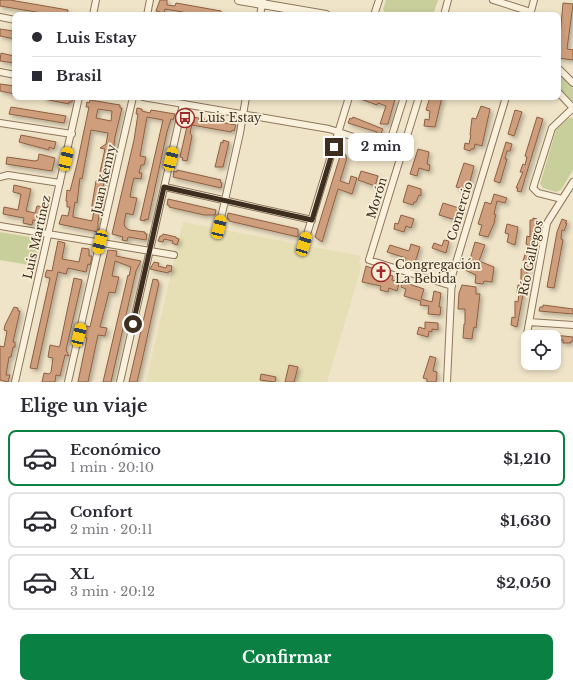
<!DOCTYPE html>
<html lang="es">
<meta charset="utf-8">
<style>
body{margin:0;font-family:"Libre Baskerville",serif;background:#f2f2f3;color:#2b2b33;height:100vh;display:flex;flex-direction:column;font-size:15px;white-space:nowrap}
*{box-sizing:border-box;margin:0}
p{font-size:13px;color:#7c7c81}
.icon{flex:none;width:22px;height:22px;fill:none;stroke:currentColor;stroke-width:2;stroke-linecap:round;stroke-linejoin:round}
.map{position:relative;height:382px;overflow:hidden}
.sheet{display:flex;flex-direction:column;background:#fff;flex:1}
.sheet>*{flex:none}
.guide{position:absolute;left:12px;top:12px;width:549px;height:88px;border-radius:8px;box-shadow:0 2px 6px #0003;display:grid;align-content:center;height:88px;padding:0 20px;background:#fff}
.tools{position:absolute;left:521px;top:330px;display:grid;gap:8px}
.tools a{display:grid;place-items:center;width:40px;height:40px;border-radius:8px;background:#fff;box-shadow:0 2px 6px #0003;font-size:20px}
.end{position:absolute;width:18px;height:18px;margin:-9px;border:5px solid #3d2e20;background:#fff;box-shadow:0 0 0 2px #fff}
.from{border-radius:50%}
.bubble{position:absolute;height:28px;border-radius:8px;background:#fff;box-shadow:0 2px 6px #0003;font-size:13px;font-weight:700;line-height:28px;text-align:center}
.car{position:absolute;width:12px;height:24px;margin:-12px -6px;border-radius:5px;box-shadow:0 0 3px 1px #0007;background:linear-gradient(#f5c518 24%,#345 0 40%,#f5c518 0 76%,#345 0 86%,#f5c518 0)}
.guide b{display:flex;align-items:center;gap:14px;height:38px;font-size:15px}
.guide b+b{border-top:1px solid #e1e1e2}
.guide i{width:10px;height:10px;background:#2b2b33}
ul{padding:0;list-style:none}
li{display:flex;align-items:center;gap:12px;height:56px;margin:0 8px 6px;padding:0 12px;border:2px solid #e1e1e2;border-radius:8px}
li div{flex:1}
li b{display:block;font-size:15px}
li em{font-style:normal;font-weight:700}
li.on{border-color:#0b8043}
li>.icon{width:36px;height:36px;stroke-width:1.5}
h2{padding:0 20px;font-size:18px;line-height:48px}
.button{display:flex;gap:8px;margin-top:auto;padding:8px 20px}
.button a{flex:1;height:46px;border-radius:8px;background:#0b8043;color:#fff;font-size:16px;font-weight:700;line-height:46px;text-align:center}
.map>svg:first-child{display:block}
</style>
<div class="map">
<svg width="573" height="382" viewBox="0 0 573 382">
<defs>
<filter id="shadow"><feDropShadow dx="2.5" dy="2.5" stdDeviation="2" flood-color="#0004"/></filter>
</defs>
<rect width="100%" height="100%" fill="#f0e4c8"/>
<path fill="#e6deb5" d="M183 222 361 256 359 264 362 265 327 382H146Z"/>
<path fill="#c9cf9b" d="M386 0H438L433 15H396L385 13 383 9Z
M558 73 573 88V104L558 88Z
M569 118H573V170L561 190 556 192 543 188 540 184 556 130Z
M0 232 36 238 40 242 35 266 0 260Z"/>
<path fill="#cf9f7d" stroke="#8d5f41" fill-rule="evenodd" filter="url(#shadow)" d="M0 0H10L68 10 67 15H54L0 6Z
M160 0H167V5L175 6 176 3 221 11V15H200L165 9 163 15 159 14 160 12 156 11Z
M563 3 573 4 567 49 573 50V60L558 58Z
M0 29 13 31 12 34H15V39L0 36Z
M1 53 14 56 15 63 0 61Z
M0 84 15 86V94L0 91Z
M44 97H73L72 102H69V104L44 99Z
M355 97H376L386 100 389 97 395 99 388 124H380L386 106 378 103 377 105Z
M430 97H442L435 127 424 126 425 119 429 120 430 111 426 110Z
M90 100 120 105V108H122L115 137 111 170 107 169 104 182 101 198 105 199 101 215H99L98 222V232L59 224 62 215 68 216 70 207H67V201H66L67 190 70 191 77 164 89 107H86L87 102 89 103ZM98 109 112 111 111 121 96 118ZM91 130 108 133 106 144 100 148 105 149 98 181H96L91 211H94L92 221 73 217V214L75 202 77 203 80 178 82 179Z
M481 106 490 109 482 146 475 144 474 149H471L470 151 464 149 465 143 469 144 471 135H470L472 118 476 119Z
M11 107 66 116 64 123 9 114Z
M137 108 142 109V111L150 113 151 110 175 114 173 120 171 119 167 132 148 220 145 219V221L140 220 163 120 147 117 140 156 146 157 144 165H141L139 173H142L141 179 134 178 132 186 130 197 137 198 133 215 126 213 124 224 125 227 129 230 145 232V234H147L146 240 128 237 127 241 122 240 123 237 112 234 134 140 138 114H136Z
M515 110 522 112 514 136 508 134Z
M187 116 236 125 234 131 232 130 231 132 192 125 190 133 192 136 187 161 182 160 183 158 180 157 188 122H186Z
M353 117 383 129 381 133 384 134 383 139 377 137V132L348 123 350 118 352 119Z
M537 117 543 119 521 192 517 191 518 188H516L523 172H520L523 164 525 165 527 157 525 156Z
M21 135 56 142 54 149 49 147V150L19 142Z
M223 140 229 142 223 167H215L221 142 223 143Z
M506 142 512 144 510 151H507L505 159H507L500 183 494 181Z
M418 149 429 152 427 164 430 165 429 171 419 168 417 176 410 174Z
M341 153 346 155V157L347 158 340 181 349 184 351 176 357 178 352 194 338 189 322 242 315 237Z
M39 154 55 158 52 171 6 164 7 157 35 161 38 160Z
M464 163 474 166 468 190 456 187Z
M177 170 221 180 220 182 222 183 221 188 173 177 174 171 177 172Z
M361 171 378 176 375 186 358 180Z
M14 185 31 189 26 211 35 213 37 206 44 207 43 213 40 212 38 221 33 220 32 225 23 223 24 218 3 214 4 207 18 210 21 194 13 192Z
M408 185 421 189V196L419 195 416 202H414L413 205 403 202Z
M494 194 507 198 505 203 497 201 494 214 496 215 494 221H495L488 237 479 235 482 225 478 224 485 202 491 204Z
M168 199 216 210 215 215H204L169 207V205H167Z
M443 203 462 209 456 220 439 215Z
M228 213 298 229V237L229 221V219H227Z
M401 215 414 219 411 228 406 226 404 232 394 229 395 223 398 224Z
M533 218 537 219 517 327 511 325 512 317 515 318V301L518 302 519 293H517L518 285H521V269H524L525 261H523L528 245 526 244 527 236 530 237V220H533Z
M562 219 567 221 565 223H567L564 231 562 230 561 239 563 240 554 288 547 287 557 232Z
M507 224 518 227 515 245 507 242 509 234 505 233Z
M163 234 176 237V238L179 239 177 245 172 243 173 241 164 239 163 242 158 241 160 236H162Z
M444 240 449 241 446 253 432 248 434 243 442 246Z
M58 241 65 243 62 259 79 262 82 248 89 249V256H92L91 261 90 265 88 264 86 272 68 268 66 274 58 272 37 369 30 368 50 278 45 277 46 272 47 270 52 271Z
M475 242 485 245 479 261 494 267 492 282 484 281 483 284 475 283 476 275 465 270 466 265 468 266Z
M411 244 420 247 414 265 405 263 406 258 387 252 390 245 409 251Z
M108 250 117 251 116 256 141 261 136 271 111 382H103L128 275 129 276 131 267 115 261 112 276 119 277 115 293 109 292 100 327 107 328 105 336 98 335 88 382H78L87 338 83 337 86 326 90 327Z
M154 262 159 263 158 266 166 268 167 265 172 266 171 272 169 271 168 273 150 269Z
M366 266 393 276 392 280 399 283 397 291 389 288 388 292 380 290 381 286 362 282Z
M74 278 82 280 66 350 69 356 65 355 60 376 56 375 55 382H42L44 373 49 374 51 372 53 358 48 357 50 345 59 347 60 345Z
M153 279 158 280V282L159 283 142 361 137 382H129Z
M403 282 424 289 421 299 432 302 434 291 441 293 439 307H441L440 315 428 314 429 306 420 305 421 301 404 296 406 289 401 287Z
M462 285 476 287V294H480L476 328 474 327 473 331 472 339 463 338 464 324H465V309H458L459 293Z
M543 305 573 309V314L539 311 540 307H543Z
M14 307 18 308V311H20L13 342H15V347H13L11 357H9L6 375H10L8 382 0 380V346L4 347 7 331 4 330 5 325Z
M425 322 438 323V330L432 329V332L429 331 428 337 417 334 419 327 425 329Z
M554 335 573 337V341H571V343H563V340L554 339Z
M430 356 436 358 433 371 437 372 436 382H427V379L423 378Z
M289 365 298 367 294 382H285Z
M261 374 276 377 275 382 260 380Z"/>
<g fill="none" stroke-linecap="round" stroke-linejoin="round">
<defs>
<path id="minor" d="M493 0 531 12
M93 15 96 0
M147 15 150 0
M260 15 263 0
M374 15 379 0
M444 15 448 0
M530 15 534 0
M0 17 15 20
M558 68 573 83
M0 72 15 75
M558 92 573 108
M143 97 329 129 388 148 404 97
M419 97 369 260 452 286
M0 123 72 134
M0 177 8 175 60 183
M165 187 312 220
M562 199 538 193 533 188 552 128 573 108
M0 226 174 255
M219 227 240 133 246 97
M304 244 349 97
M529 322 573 325
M525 345 547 223 573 182
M15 382 79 97
M68 382 133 97
M120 382 183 104
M447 382 452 276 506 97"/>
<path id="tertiary" d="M239 0 326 15"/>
</defs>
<use href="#minor" stroke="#8d765c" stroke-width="8"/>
<use href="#tertiary" stroke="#8d765c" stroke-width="10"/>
<use href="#minor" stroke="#faf1dc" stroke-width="6"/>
<use href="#tertiary" stroke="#faf1dc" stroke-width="8"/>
</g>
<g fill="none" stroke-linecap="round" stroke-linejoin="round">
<path stroke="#3d2e20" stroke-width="5" d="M133 324 164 187 312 220 334 147"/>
</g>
<defs>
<symbol id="bus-ring" viewBox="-11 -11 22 22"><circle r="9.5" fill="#f7eed8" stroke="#9e2a2b" stroke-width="1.5"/><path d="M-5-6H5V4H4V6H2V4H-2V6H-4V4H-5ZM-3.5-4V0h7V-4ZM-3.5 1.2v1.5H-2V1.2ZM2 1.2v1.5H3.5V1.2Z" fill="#9e2a2b"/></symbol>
<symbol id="church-ring" viewBox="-11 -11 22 22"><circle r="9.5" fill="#f7eed8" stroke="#9e2a2b" stroke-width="1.5"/><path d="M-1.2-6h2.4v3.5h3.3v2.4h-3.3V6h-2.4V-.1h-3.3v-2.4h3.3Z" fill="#9e2a2b"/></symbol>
</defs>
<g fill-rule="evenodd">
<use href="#bus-ring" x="174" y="107" width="22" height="22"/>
<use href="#church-ring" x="370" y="261" width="22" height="22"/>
</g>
<g text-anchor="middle" stroke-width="3.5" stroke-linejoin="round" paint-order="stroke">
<g font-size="12" fill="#3d2e20" stroke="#f7eed8" text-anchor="start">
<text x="199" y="122">Luis Estay</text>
<text x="395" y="269">Congregación<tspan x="395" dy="14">La Bebida</tspan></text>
</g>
<g font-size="12" fill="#3d2e20" stroke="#f7eed8">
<text transform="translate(104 179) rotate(-77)" y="4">Juan Kenny</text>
<text transform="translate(377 198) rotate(-73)" y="4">Morón</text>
<text transform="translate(460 211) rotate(-73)" y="4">Comercio</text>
<text transform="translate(37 237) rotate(-77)" y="4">Luis Martínez</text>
<text transform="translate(531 258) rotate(-78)" y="4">Río Gallegos</text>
</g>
</g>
</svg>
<div class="tools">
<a><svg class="icon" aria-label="locate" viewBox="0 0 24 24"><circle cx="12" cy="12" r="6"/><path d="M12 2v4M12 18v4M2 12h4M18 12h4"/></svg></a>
</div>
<i class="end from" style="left:133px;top:324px"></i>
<i class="end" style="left:334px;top:147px"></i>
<div class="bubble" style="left:348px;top:133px;width:66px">2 min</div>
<i class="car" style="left:66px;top:159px;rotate:13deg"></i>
<i class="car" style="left:171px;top:159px;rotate:13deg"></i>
<i class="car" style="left:219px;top:227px;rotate:13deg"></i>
<i class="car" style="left:100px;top:242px;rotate:193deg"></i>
<i class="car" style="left:304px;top:244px;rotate:17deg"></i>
<i class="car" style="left:79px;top:335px;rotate:13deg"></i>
<div class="guide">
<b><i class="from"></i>Luis Estay</b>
<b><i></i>Brasil</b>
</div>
</div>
<section class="sheet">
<h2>Elige un viaje</h2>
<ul>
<li class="on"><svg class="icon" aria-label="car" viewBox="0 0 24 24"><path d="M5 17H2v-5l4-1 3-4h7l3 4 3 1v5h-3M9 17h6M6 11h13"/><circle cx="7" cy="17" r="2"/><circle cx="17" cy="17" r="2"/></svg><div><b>Económico</b><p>1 min · 20:10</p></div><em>$1,210</em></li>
<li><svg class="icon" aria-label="car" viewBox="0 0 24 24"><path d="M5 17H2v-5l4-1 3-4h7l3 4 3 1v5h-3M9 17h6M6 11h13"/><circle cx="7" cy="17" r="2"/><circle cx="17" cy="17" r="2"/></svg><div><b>Confort</b><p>2 min · 20:11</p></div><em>$1,630</em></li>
<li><svg class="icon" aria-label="car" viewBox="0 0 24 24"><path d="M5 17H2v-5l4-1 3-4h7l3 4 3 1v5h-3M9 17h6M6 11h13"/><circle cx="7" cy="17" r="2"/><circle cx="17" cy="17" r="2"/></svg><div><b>XL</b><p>3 min · 20:12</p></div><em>$2,050</em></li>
</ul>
<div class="button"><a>Confirmar</a></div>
</section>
